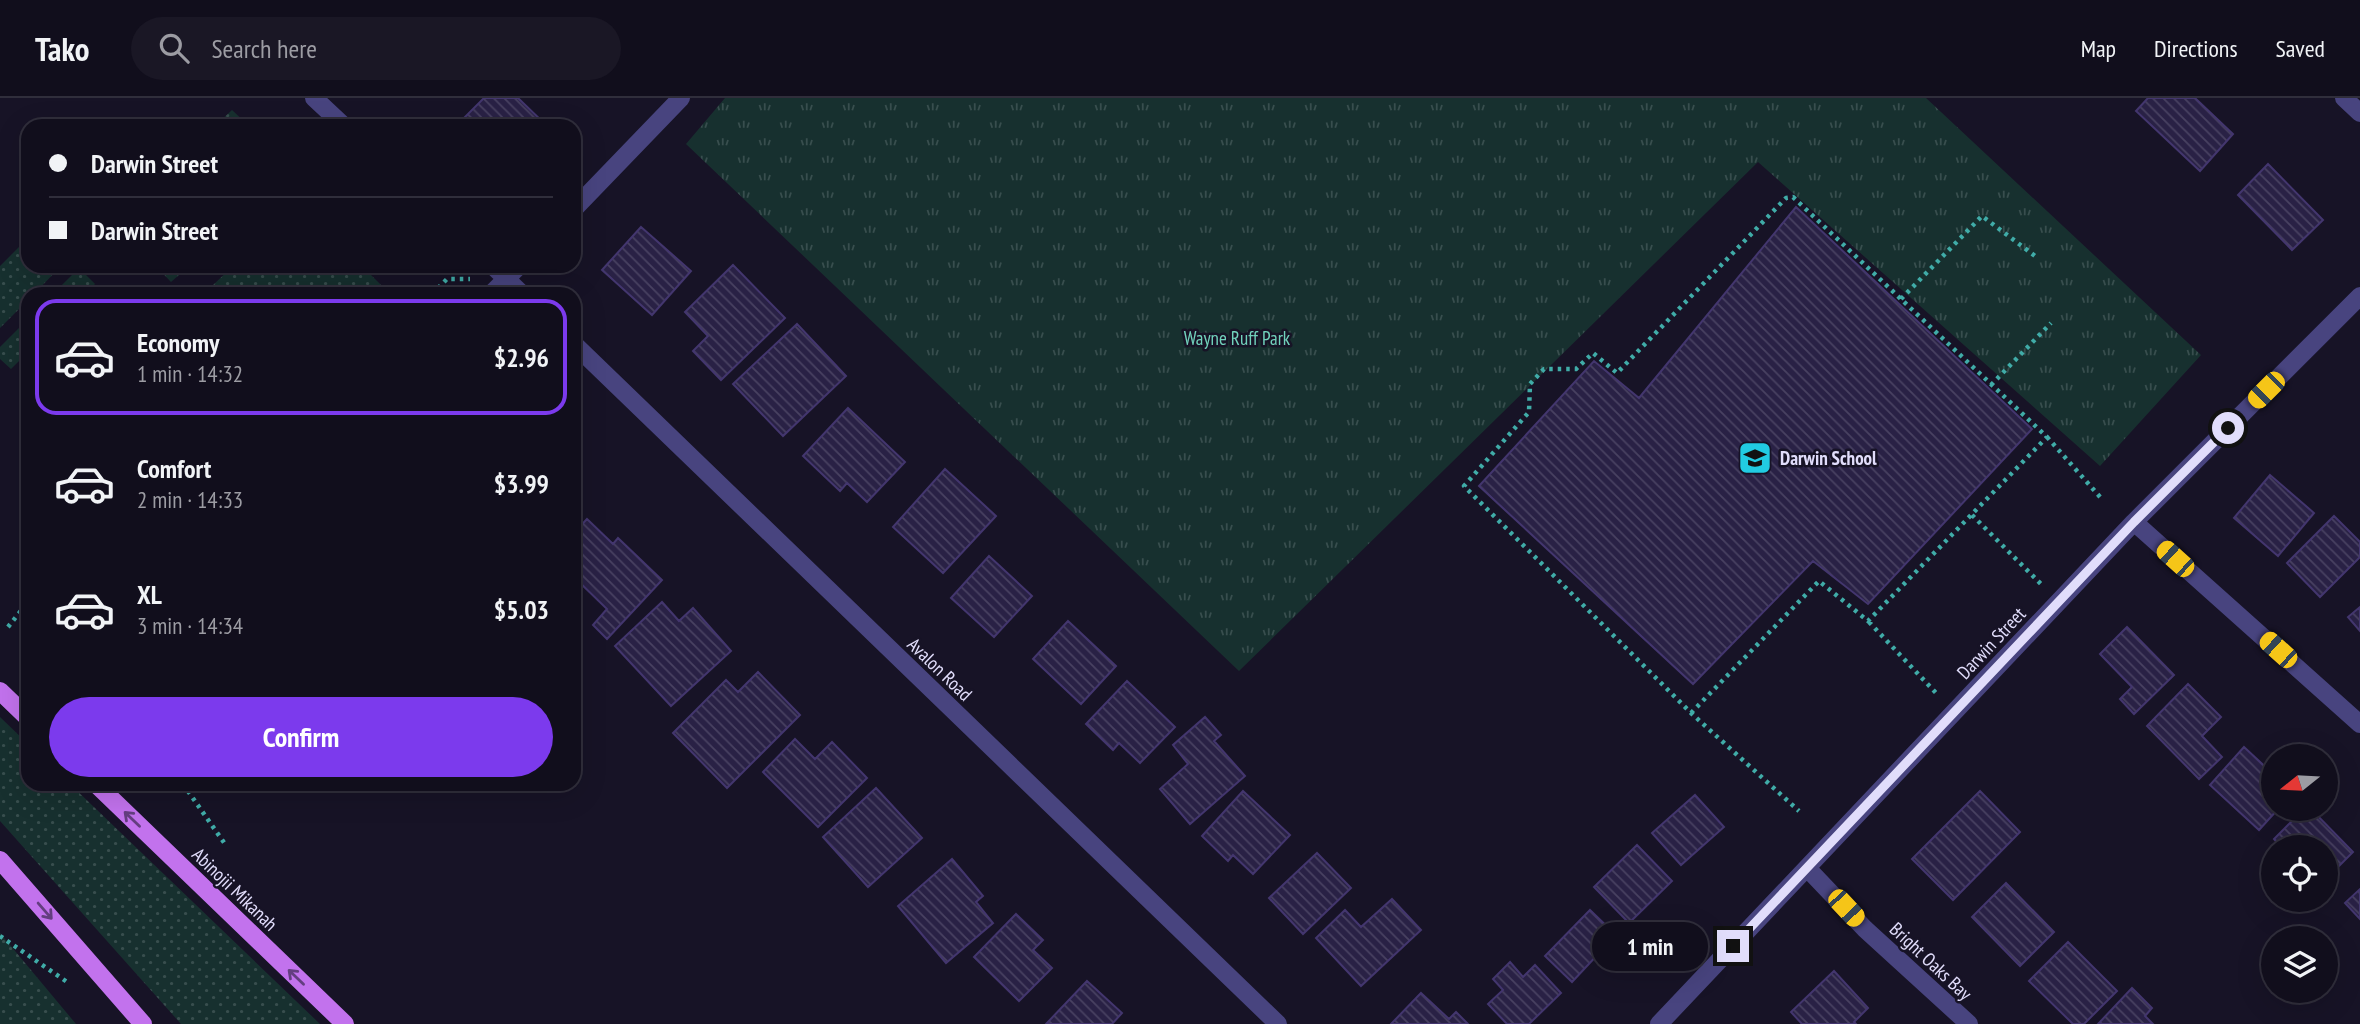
<!DOCTYPE html>
<meta charset="utf-8">
<style>
body{margin:0;font-family:"PT Sans Narrow",sans-serif;background:#1a1725;color:#f1f3f6;height:100vh;display:flex;flex-direction:column;font-size:26px;white-space:nowrap}
*{box-sizing:border-box;margin:0}
p{font-size:23px;color:#9c9ca3}
.icon{flex:none;width:38px;height:38px;fill:none;stroke:currentColor;stroke-width:2;stroke-linecap:round;stroke-linejoin:round}
.map{position:relative;flex:1;overflow:hidden}
.details{position:absolute;left:21px;top:189px;width:560px;height:504px;display:flex;flex-direction:column;background:#110e1c;border-radius:21px;box-shadow:0 7px 28px #0002,0 0 0 2px #302e3b}
.details>*{flex:none}
.top-card{position:absolute;left:21px;top:21px;width:560px;height:154px;border-radius:21px;box-shadow:0 7px 28px #0002,0 0 0 2px #302e3b;display:grid;align-content:center;height:154px;padding:0 28px;background:#110e1c}
.needle{width:46px;rotate:252deg}
.tools{position:absolute;left:2261px;top:646px;display:grid;gap:14px}
.tools a{display:grid;place-items:center;width:77px;height:77px;border-radius:50%;background:#110e1c;box-shadow:0 7px 28px #0002,0 0 0 2px #302e3b;font-size:35px}
.end{position:absolute;width:32px;height:32px;margin:-16px;border:9px solid #e1ddfb;background:#111;box-shadow:0 0 0 4px #111}
.from{border-radius:50%}
.bubble{position:absolute;height:49px;border-radius:24px;background:#110e1c;box-shadow:0 7px 28px #0002,0 0 0 2px #302e3b;font-size:23px;font-weight:600;line-height:49px;text-align:center}
.car{position:absolute;width:21px;height:42px;margin:-21px -10px;border-radius:9px;box-shadow:0 0 5px 2px #0007;background:linear-gradient(#f5c518 24%,#345 0 40%,#f5c518 0 76%,#345 0 86%,#f5c518 0)}
.top-card b{display:flex;align-items:center;gap:24px;height:66px;font-size:26px}
.top-card b+b{border-top:2px solid #302e3b}
.top-card i{width:18px;height:18px;background:#f1f3f6}
ul{padding:12px 0 0;list-style:none}
li{display:flex;align-items:center;gap:21px;height:116px;margin:0 14px 10px;padding:0 14px;border:4px solid transparent;border-radius:21px}
li div{flex:1}
li b{display:block;font-size:26px}
li em{font-style:normal;font-weight:600}
li.current{border-color:#7c3aed}
li>.icon{width:63px;height:63px;stroke-width:1.5}
.cta{display:flex;gap:14px;margin-top:auto;padding:14px 28px}
.cta a{flex:1;height:80px;border-radius:42px;background:#7c3aed;color:#fff;font-size:28px;font-weight:600;line-height:80px;text-align:center}
header{display:flex;align-items:center;gap:42px;box-sizing:border-box;height:98px;padding:0 35px;background:#110e1c;border-bottom:2px solid #302e3b}
header strong{font-size:33px}
nav{display:flex;gap:38px;margin-inline-start:auto;font-size:24px}
.search{width:490px;height:63px;background:#1a1725;display:flex;align-items:center;gap:18px;box-sizing:border-box;padding:0 24px;border-radius:38px;color:#9c9ca3;font-size:26px}
.map>svg:first-child{display:block}
</style>
<header>
<strong>Tako</strong>
<div class="search"><svg class="icon" aria-label="search" viewBox="0 0 24 24"><circle cx="10" cy="10" r="6"/><path d="M15 15l6 6"/></svg>Search here</div>
<nav><a>Map</a><a>Directions</a><a>Saved</a></nav>
</header>
<div class="map">
<svg width="2360" height="926" viewBox="0 0 2360 926">
<defs>
<pattern id="grass-dots" width="8" height="8" patternUnits="userSpaceOnUse" patternTransform="scale(1.75)"><rect width="8" height="8" fill="#17302f"/><path d="M2 2h.1M6 6h.1" fill="none" stroke="#384e4e" stroke-width="1.8" stroke-linecap="round"/></pattern>
<pattern id="park-tufts" width="24" height="20" patternUnits="userSpaceOnUse" patternTransform="scale(1.75)"><rect width="24" height="20" fill="#17302f"/><path d="M3 7l-1-3M5 7V3M7 7l1-3M15 17l-1-3M17 17v-4M19 17l1-3" fill="none" stroke="#384e4e"/></pattern>
<pattern id="building-back-hatch" width="6" height="6" patternUnits="userSpaceOnUse" patternTransform="scale(1.75)"><rect width="6" height="6" fill="#292145"/><path d="M-1 5l2 2M0 0l6 6M5-1l2 2" fill="none" stroke="#484161"/></pattern>
</defs>
<rect width="100%" height="100%" fill="#171326"/>
<path fill="url(#grass-dots)" d="M232 12 249 28H215Z
M28 140V168H61L34 196H28V202L0 230V168Z
M156 168H189L171 184Z
M233 168H362L388 194 220 196 211 189Z
M79 170 95 186 86 196H53Z
M28 221V254L11 271 0 261V249Z
M0 619 28 646V686H70L320 926H181L0 723Z
M0 835 76 926H0Z"/>
<path fill="url(#park-tufts)" d="M725 0H1926L2201 257 2100 368 1758 64 1239 573 686 46Z"/>
<path fill="url(#building-back-hatch)" stroke="#43366e" stroke-width="2" d="M484 0H518L547 28H470L463 21Z
M2148 0H2195L2233 36 2200 73 2136 13Z
M2268 66 2323 122 2292 152 2238 97Z
M1796 109 2032 331 1868 506 1813 463 1693 586 1479 388 1594 263 1639 300Z
M641 129 691 173 652 217 602 172Z
M733 167 785 220 721 282 693 253 708 238 685 214Z
M797 226 846 278 783 338 733 286Z
M848 310 905 364 867 404 847 385 840 393 803 358Z
M945 371 996 418 943 475 893 429Z
M2270 377 2314 415 2278 458 2234 420Z
M2334 418 2360 444V459L2320 499 2287 465Z
M587 421 613 446 618 440 662 482 607 541 593 527 607 511 574 479V435Z
M989 458 1032 498 994 539 951 500Z
M662 504 679 523 693 510 731 553 671 608 615 548Z
M2360 509V533L2348 519Z
M1068 523 1116 568 1081 606 1033 561Z
M2127 529 2174 577 2134 616 2120 601 2132 589 2100 556Z
M758 574 800 617 727 690 673 635 726 582 738 594Z
M1127 583 1175 629 1140 665 1119 645 1113 652 1086 626Z
M2188 586 2221 619 2202 638 2222 659 2199 681 2147 628Z
M1205 619 1221 637 1214 643 1245 678 1190 726 1160 691 1188 666 1173 647Z
M795 641 815 661 832 644 867 680 818 729 763 674Z
M2244 649 2273 676V710H2279L2259 732 2210 687Z
M876 690 922 740 868 789 823 739Z
M1243 693 1290 737 1253 776 1233 757 1228 763 1202 738Z
M1980 693 2020 734 1953 802 1912 761Z
M1695 697 1724 729 1681 767 1652 735Z
M2305 710H2310L2353 754 2326 781V749H2281L2274 741Z
M1637 747 1672 783 1629 825 1594 789Z
M1317 755 1351 790 1303 836 1269 800Z
M952 761 983 798 976 804 993 825 946 865 898 808Z
M2006 785 2054 834 2020 868 1972 819Z
M2360 791V821L2345 805Z
M1392 801 1421 832 1361 888 1316 840 1345 812 1361 829Z
M1590 812 1616 837 1572 884 1545 858Z
M1016 816 1043 842 1033 852 1052 870 1019 903 974 859Z
M2068 844 2117 893 2084 926H2073L2029 883Z
M1510 864 1523 879 1535 867 1561 895 1529 926H1507L1488 906 1503 892 1493 881Z
M1834 873 1868 910 1854 924 1856 926H1802L1791 914Z
M1087 883 1122 915 1112 926H1046Z
M2132 890 2152 910 2145 918 2153 926H2098Z
M1421 895 1449 921 1456 914 1468 926H1391Z"/>
<g fill="none" stroke-linecap="round" stroke-linejoin="round">
<path stroke="#40aca8" stroke-width="4.5" stroke-dasharray="3.5 5" stroke-linecap="butt" d="M432 196 447 181H470
M1901 201 1982 118 2035 158
M1991 287 2051 225
M2047 339 2101 400
M1972 417 2041 486
M1869 524 1937 596
M8 529 28 504
M1691 615 1819 483 1868 523 2047 339 1793 99 1786 100 1617 275 1593 255 1576 271H1544L1530 286 1529 314 1464 388 1691 615 1799 713
M183 686 225 746
M0 838 70 886"/>
<path stroke="#48447f" stroke-width="18" d="M314 0 344 28
M2344 0 2360 15
M574 111 681 0
M493 168 522 196
M491 196 519 168
M574 246 1278 926
M2134 424 2360 626
M1807 770 1865 831 1969 926
M1659 926 2134 424 2360 198"/>
<path stroke="#c272ed" stroke-width="18" d="M0 593 28 620
M96 686 345 926
M0 762 143 926"/>
</g>
<defs><path id="oneway-shaft" d="M-6 0H5M1.5-3L5.5 0L1.5 3" fill="none" stroke-width="1.6" stroke-linecap="round" stroke-linejoin="round" transform="scale(1.75)"/></defs>
<g stroke="#643e80">
<use href="#oneway-shaft" transform="translate(132 721) rotate(-136)"/>
<use href="#oneway-shaft" transform="translate(45 813) rotate(49)"/>
<use href="#oneway-shaft" transform="translate(296 879) rotate(-136)"/>
</g>
<g fill="none" stroke-linecap="round" stroke-linejoin="round">
<path stroke="#e1ddfb" stroke-width="9" d="M1733 848 2134 424 2228 330"/>
</g>
<defs>
<symbol id="school-square" viewBox="-11 -11 22 22"><rect x="-9" y="-9" width="18" height="18" rx="4" fill="#21cbe2" stroke="#171326"/><path d="M0-5L7-2L0 1L-7-2ZM-4 1L0 2.5L4 1V4Q0 6-4 4Z" fill="#111"/></symbol>
</defs>
<g fill-rule="evenodd">
<use href="#school-square" x="1736" y="341" width="38" height="38"/>
</g>
<g text-anchor="middle" stroke-width="5" stroke-linejoin="round" paint-order="stroke">
<g font-size="19" fill="#71d2bc" stroke="#171326">
<text x="1237" y="247">Wayne Ruff Park</text>
</g>
<g font-size="19" font-weight="bold" fill="#e1ddfb" stroke="#171326" text-anchor="start">
<text x="1780" y="367">Darwin School</text>
</g>
<g font-size="19" fill="#e1ddfb" stroke="#171326">
<text transform="translate(1991 545) rotate(-47)" y="7">Darwin Street</text>
<text transform="translate(940 571) rotate(44)" y="7">Avalon Road</text>
<text transform="translate(235 791) rotate(44)" y="7">Abinojii Mikanah</text>
<text transform="translate(1931 863) rotate(43)" y="7">Bright Oaks Bay</text>
</g>
</g>
</svg>
<div class="tools">
<a><svg class="needle" viewBox="-14 -14 28 28"><path d="M0-13l5 13h-10z" fill="#e53935"/><path d="M0 13l5-13h-10z" fill="#9c9ca3"/></svg></a>
<a><svg class="icon" aria-label="locate" viewBox="0 0 24 24"><circle cx="12" cy="12" r="6"/><path d="M12 2v4M12 18v4M2 12h4M18 12h4"/></svg></a>
<a><svg class="icon" aria-label="layers" viewBox="0 0 24 24"><path d="M12 4l9 5-9 5-9-5zM3 14l9 5 9-5"/></svg></a>
</div>
<i class="end from" style="left:2228px;top:330px"></i>
<i class="end" style="left:1733px;top:848px"></i>
<div class="bubble" style="left:1592px;top:824px;width:116px">1 min</div>
<i class="car" style="left:2266px;top:292px;rotate:225deg"></i>
<i class="car" style="left:2175px;top:461px;rotate:312deg"></i>
<i class="car" style="left:2278px;top:552px;rotate:312deg"></i>
<i class="car" style="left:1846px;top:810px;rotate:137deg"></i>
<div class="top-card">
<b><i class="from"></i>Darwin Street</b>
<b><i></i>Darwin Street</b>
</div>
<section class="details">
<ul>
<li class="current"><svg class="icon" aria-label="car" viewBox="0 0 24 24"><path d="M5 17H2v-5l4-1 3-4h7l3 4 3 1v5h-3M9 17h6M6 11h13"/><circle cx="7" cy="17" r="2"/><circle cx="17" cy="17" r="2"/></svg><div><b>Economy</b><p>1 min · 14:32</p></div><em>$2.96</em></li>
<li><svg class="icon" aria-label="car" viewBox="0 0 24 24"><path d="M5 17H2v-5l4-1 3-4h7l3 4 3 1v5h-3M9 17h6M6 11h13"/><circle cx="7" cy="17" r="2"/><circle cx="17" cy="17" r="2"/></svg><div><b>Comfort</b><p>2 min · 14:33</p></div><em>$3.99</em></li>
<li><svg class="icon" aria-label="car" viewBox="0 0 24 24"><path d="M5 17H2v-5l4-1 3-4h7l3 4 3 1v5h-3M9 17h6M6 11h13"/><circle cx="7" cy="17" r="2"/><circle cx="17" cy="17" r="2"/></svg><div><b>XL</b><p>3 min · 14:34</p></div><em>$5.03</em></li>
</ul>
<div class="cta"><a>Confirm</a></div>
</section>
</div>
